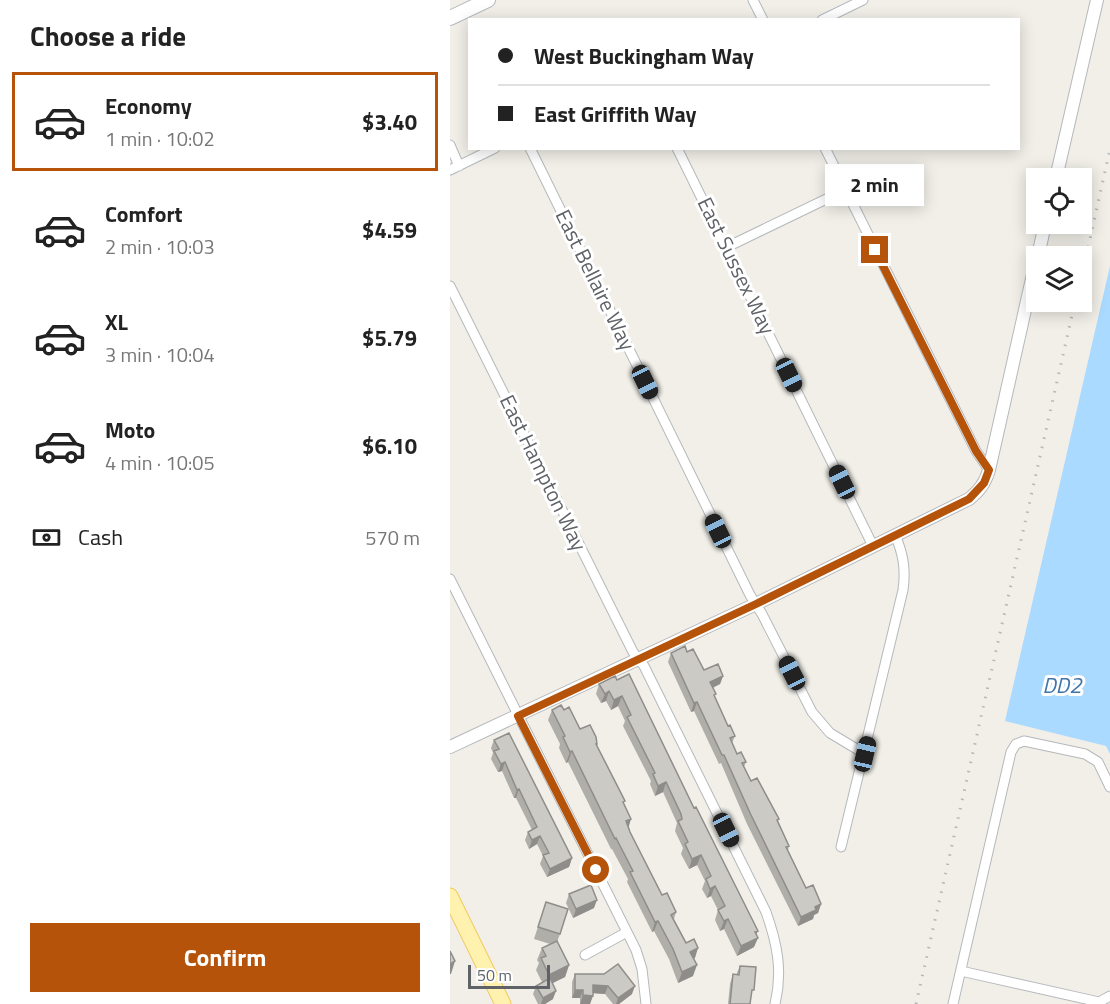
<!DOCTYPE html>
<meta charset="utf-8">
<style>
body{margin:0;font-family:"Titillium Web",sans-serif;background:#f2f2f2;color:#222;height:100vh;display:flex;flex-direction:column;font-size:22px;white-space:nowrap}
*{box-sizing:border-box;margin:0}
p{font-size:20px;color:#767676}
.icon{flex:none;width:33px;height:33px;fill:none;stroke:currentColor;stroke-width:2;stroke-linecap:round;stroke-linejoin:round}
.map{position:relative;flex:1;overflow:hidden}
.drawer{display:flex;flex-direction:column;background:#fff;width:450px}
.drawer>*{flex:none}
.guide{position:absolute;left:18px;top:18px;width:552px;height:132px;border-radius:0px;box-shadow:0 3px 15px #0003;display:grid;align-content:center;height:132px;padding:0 30px;background:#fff}
.tools{position:absolute;left:576px;top:168px;display:grid;gap:12px}
.tools a{display:grid;place-items:center;width:66px;height:66px;border-radius:0px;background:#fff;box-shadow:0 3px 15px #0003;font-size:30px}
.scale{position:absolute;left:18px;bottom:15px;width:82px;box-sizing:border-box;padding-left:6px;border:3px solid #5f6368;border-top:0;font-size:16px;line-height:21px;white-space:nowrap;color:#5f6368;-webkit-text-stroke:4px #fff;paint-order:stroke}
.end{position:absolute;width:27px;height:27px;margin:-14px;border:8px solid #b45309;background:#fff;box-shadow:0 0 0 3px #fff}
.from{border-radius:50%}
.bubble{position:absolute;height:42px;border-radius:0px;background:#fff;box-shadow:0 3px 15px #0003;font-size:20px;font-weight:700;line-height:42px;text-align:center}
.car{position:absolute;width:18px;height:36px;margin:-18px -9px;border-radius:8px;box-shadow:0 0 4px 2px #0007;background:linear-gradient(#222 24%,#8ab4d8 0 40%,#222 0 76%,#8ab4d8 0 86%,#222 0)}
.guide b{display:flex;align-items:center;gap:21px;height:57px;font-size:22px}
.guide b+b{border-top:2px solid #e0e0e0}
.guide i{width:15px;height:15px;background:#222}
ul{padding:0;list-style:none}
li{display:flex;align-items:center;gap:18px;height:99px;margin:0 12px 9px;padding:0 18px;border:3px solid transparent;border-radius:0px}
li div{flex:1}
li b{display:block;font-size:22px}
li em{font-style:normal;font-weight:700}
li.active{border-color:#b45309}
li>.icon{width:54px;height:54px;stroke-width:1.5}
h2{padding:0 30px;font-size:27px;line-height:72px}
.pay{display:flex;align-items:center;gap:15px;height:66px;padding:0 30px;font-size:22px}
.pay p{margin-inline-start:auto}
.action{display:flex;gap:12px;margin-top:auto;padding:12px 30px}
.action a{flex:1;height:69px;border-radius:0px;background:#b45309;color:#fff;font-size:24px;font-weight:700;line-height:69px;text-align:center}
main{display:flex;flex:1;min-height:0}
.map>svg:first-child{display:block}
</style>
<main>
<section class="drawer">
<h2>Choose a ride</h2>
<ul>
<li class="active"><svg class="icon" aria-label="car" viewBox="0 0 24 24"><path d="M5 17H2v-5l4-1 3-4h7l3 4 3 1v5h-3M9 17h6M6 11h13"/><circle cx="7" cy="17" r="2"/><circle cx="17" cy="17" r="2"/></svg><div><b>Economy</b><p>1 min · 10:02</p></div><em>$3.40</em></li>
<li><svg class="icon" aria-label="car" viewBox="0 0 24 24"><path d="M5 17H2v-5l4-1 3-4h7l3 4 3 1v5h-3M9 17h6M6 11h13"/><circle cx="7" cy="17" r="2"/><circle cx="17" cy="17" r="2"/></svg><div><b>Comfort</b><p>2 min · 10:03</p></div><em>$4.59</em></li>
<li><svg class="icon" aria-label="car" viewBox="0 0 24 24"><path d="M5 17H2v-5l4-1 3-4h7l3 4 3 1v5h-3M9 17h6M6 11h13"/><circle cx="7" cy="17" r="2"/><circle cx="17" cy="17" r="2"/></svg><div><b>XL</b><p>3 min · 10:04</p></div><em>$5.79</em></li>
<li><svg class="icon" aria-label="car" viewBox="0 0 24 24"><path d="M5 17H2v-5l4-1 3-4h7l3 4 3 1v5h-3M9 17h6M6 11h13"/><circle cx="7" cy="17" r="2"/><circle cx="17" cy="17" r="2"/></svg><div><b>Moto</b><p>4 min · 10:05</p></div><em>$6.10</em></li>
</ul>
<div class="pay"><svg class="icon" aria-label="cash" viewBox="0 0 24 24"><path d="M3 7h18v10H3z"/><circle cx="12" cy="12" r="2"/></svg>Cash<p>570 m</p></div>
<div class="action"><a>Confirm</a></div>
</section>
<div class="map">
<svg width="660" height="1004" viewBox="0 0 660 1004">
<rect width="100%" height="100%" fill="#f1efe8"/>
<path fill="#aadaff" d="M660 266V754L656 746 555 721Z"/>
<g fill="none" stroke-linecap="round" stroke-linejoin="round">
<defs>
<path id="minor" d="M303 0 313 20
M372 20 413 0
M0 145 9 166
M80 148 300 595 312 614 362 712 380 733 415 754
M227 148 423 546
M375 148 526 451 539 470
M0 170 45 148
M277 247 395 190
M0 286 183 652 194 666 316 912C327 943 333 971 325 1004
M0 579 186 950 192 969 196 1004
M391 847 453 590C456 569 453 553 445 535
M135 955 177 932
M511 971 649 1002 660 996
M503 1004 561 752 566 744 574 741 635 754 648 762 660 787"/>
<path id="tertiary" d="M606 178 647 0
M588 256 595 224
M0 747 306 604 519 499C530 490 535 483 539 470L586 261"/>
<path id="secondary" d="M0 18 38 0"/>
<path id="primary" d="M0 896 53 1004"/>
</defs>
<use href="#minor" stroke="#b5b8bc" stroke-width="11"/>
<use href="#tertiary" stroke="#b5b8bc" stroke-width="14"/>
<use href="#secondary" stroke="#b6babf" stroke-width="16"/>
<use href="#primary" stroke="#f2c960" stroke-width="17"/>
<use href="#minor" stroke="#fff" stroke-width="9"/>
<use href="#tertiary" stroke="#fff" stroke-width="12"/>
<use href="#secondary" stroke="#fff" stroke-width="14"/>
<use href="#primary" stroke="#fff2af" stroke-width="15"/>
<path stroke="#b6b7b8" stroke-width="3" stroke-dasharray="1.5 8" stroke-linecap="butt" d="M632 275 660 149
M466 1004 625 302"/>
</g>
<path fill="#afaea9" d="M237 652 254 670 273 676 270 684 263 688 265 697 278 726 285 736 282 743 287 754 296 762 294 767 301 781 329 819 328 821 339 846 338 850 356 888 371 904 368 913 364 915 363 919 348 926 297 824 271 763 269 764 244 711 241 712 218 662 221 653Z
M165 676 306 935 304 947 287 956 274 929 270 931 265 920 268 910 261 896 257 898 252 889 255 881 247 865 239 869 231 854 233 848 225 831 227 823 213 792 205 796 200 784 201 781 173 726 175 721 168 706 161 710 156 701 151 703 146 694 149 684Z
M102 710H114L130 729 147 744V746L174 804 180 832 212 895 226 912 224 919 245 958 243 959V976L228 983 219 959 204 931 202 932 177 882 178 879 162 849H161L118 762 116 763 109 748 110 744 98 720Z
M44 740 122 858 119 867 97 877 90 864 93 856 87 844 79 849 75 840 78 832 82 830 66 798H64L52 771 48 772 41 759 43 753 41 748Z
M119 894 144 908 123 918 116 903Z
M96 902 110 934 107 942 119 965 115 977 102 983 103 999 95 1004H88L83 994 86 986 92 982 86 970 89 963 87 960 92 948 100 944 84 939Z
M290 966 301 1000 300 1004H278L280 984 283 974 286 975Z
M125 974 182 994 169 1004H163L155 994 143 993 140 1004H130V998H122V982Z"/>
<path fill="#8f8d8a" d="M273 676 270 684 257 690 260 682Z
M159 691 156 701 151 703 155 694Z
M172 696 168 706 161 710 164 700Z
M247 702 244 711 241 712 244 703Z
M122 751 118 762 116 763 120 752Z
M55 762 52 771 48 772 51 764Z
M216 782 213 792 205 796 208 786Z
M69 789 66 798H64L67 790Z
M181 819 178 829 176 821Z
M90 836 87 844 79 849 82 840Z
M251 855 247 865 239 869 242 859Z
M122 858 119 867 97 877 100 869Z
M265 886 261 896 257 898 260 889Z
M147 900 144 908 123 918 126 909Z
M371 904 368 913 364 915 363 919 348 926 351 917 365 907Z
M278 919 274 929 270 931 274 921Z
M208 921 204 931 202 932 205 922Z
M308 931 304 939 308 938 304 947 287 956 291 946 305 932Z
M248 948 245 958 237 962 240 952Z
M5 961 1 974H0V964Z
M119 965 115 977 95 987 99 975Z
M247 965 243 976 228 983 232 972Z
M143 985 158 986 155 994 140 993Z
M185 986 182 994 169 1004H166L168 998Z
M125 990H133L130 998H122Z
M106 991 103 999 95 1004H91L93 998Z
M133 995 143 996 140 1004H130Z"/>
<path fill="#cccac5" stroke="#8f8d8a" stroke-width="1.5" d="M235 646 237 652 243 649 254 670 268 664 273 676 260 682 266 694 264 695 278 726 280 725 285 736 280 738 287 754 291 752 296 762 292 763 301 781 307 778 329 819 327 820 339 846 336 847 356 888 363 885 371 904 365 907 366 910 351 917 301 815 274 755H272L247 702 244 703 221 653Z
M179 674 244 808 246 807 308 931 305 932 308 938 291 946 278 919 274 921 268 910 275 906 265 886 260 889 256 879 261 876 251 855 242 859 235 844 238 842 228 821 232 819 231 814 216 782 208 786 203 774 205 773 177 717 181 715 172 696 164 700 159 691 155 694 149 684 165 676 167 680Z
M111 705 114 710 119 707 130 729 140 725 146 737 147 744H146L175 801 173 802 181 819 176 821 180 832 212 895 217 893 226 912 221 915 236 943 244 939 248 948 240 952 247 965 232 972 223 949 208 921 205 922 180 872 183 871 166 838 165 839 122 751 120 752 113 737 115 736 102 710Z
M59 733 122 858 100 869 93 855 99 853 90 836 82 840 78 832 87 827 69 789 67 790 55 762 51 764 44 751 49 749 44 740Z
M141 885 147 900 126 909 119 894Z
M96 902 118 909 110 934 88 927Z
M107 941 119 965 99 975 91 958 96 956 92 948Z
M0 951 5 961 0 964Z
M168 964 185 986 168 998 158 986 143 985V996L133 995V990H125V974H154Z
M290 966 306 967 304 990H302L300 1004H280L283 974 289 975Z
M100 978 106 991 93 998 86 986Z"/>
<g fill="none" stroke-linecap="round" stroke-linejoin="round">
<path stroke="#b45309" stroke-width="8" d="M146 870 68 716 306 604 519 499 534 483 539 470 526 451 425 250"/>
</g>
<g text-anchor="middle" stroke-width="6" stroke-linejoin="round" paint-order="stroke">
<g font-size="21" fill="#5f6368" stroke="#fff">
<text transform="translate(286 266) rotate(64)" y="7">East Sussex Way</text>
<text transform="translate(145 280) rotate(64)" y="7">East Bellaire Way</text>
<text transform="translate(93 473) rotate(64)" y="7">East Hampton Way</text>
</g>
<g font-size="22" font-style="italic" fill="#4174aa" stroke="#fff">
<text x="612" y="693">DD2</text>
</g>
</g>
</svg>
<div class="tools">
<a><svg class="icon" aria-label="locate" viewBox="0 0 24 24"><circle cx="12" cy="12" r="6"/><path d="M12 2v4M12 18v4M2 12h4M18 12h4"/></svg></a>
<a><svg class="icon" aria-label="layers" viewBox="0 0 24 24"><path d="M12 4l9 5-9 5-9-5zM3 14l9 5 9-5"/></svg></a>
</div>
<div class="scale">50 m</div>
<i class="end from" style="left:146px;top:870px"></i>
<i class="end" style="left:425px;top:250px"></i>
<div class="bubble" style="left:375px;top:164px;width:99px">2 min</div>
<i class="car" style="left:339px;top:375px;rotate:154deg"></i>
<i class="car" style="left:195px;top:382px;rotate:154deg"></i>
<i class="car" style="left:392px;top:482px;rotate:334deg"></i>
<i class="car" style="left:268px;top:531px;rotate:334deg"></i>
<i class="car" style="left:342px;top:673px;rotate:333deg"></i>
<i class="car" style="left:415px;top:754px;rotate:13deg"></i>
<i class="car" style="left:276px;top:830px;rotate:154deg"></i>
<div class="guide">
<b><i class="from"></i>West Buckingham Way</b>
<b><i></i>East Griffith Way</b>
</div>
</div>
</main>
